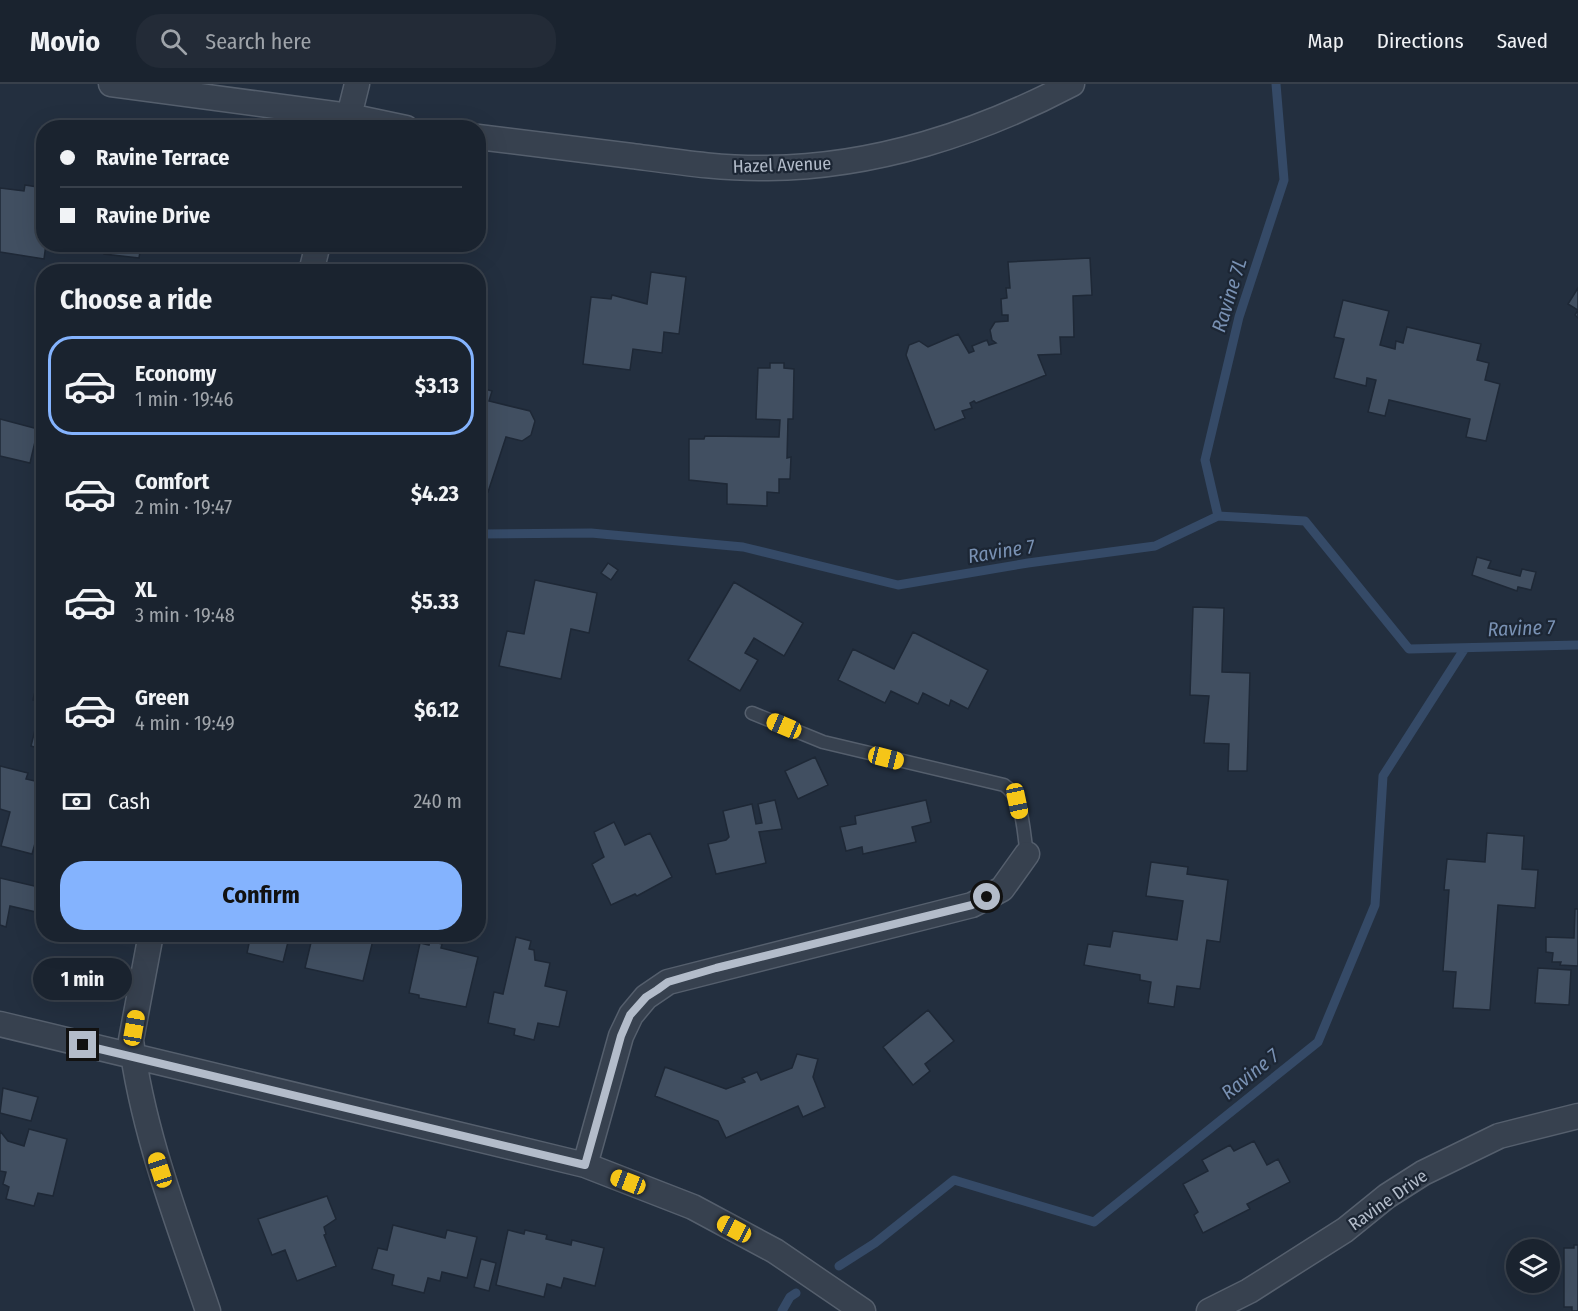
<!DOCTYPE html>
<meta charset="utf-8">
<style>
body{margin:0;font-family:"Fira Sans Condensed",sans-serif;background:#232b37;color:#f1f3f6;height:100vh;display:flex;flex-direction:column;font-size:22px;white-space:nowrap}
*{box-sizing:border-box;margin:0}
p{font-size:20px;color:#9fa4aa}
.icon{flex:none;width:33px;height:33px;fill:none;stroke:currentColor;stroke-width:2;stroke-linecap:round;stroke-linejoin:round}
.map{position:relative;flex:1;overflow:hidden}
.drawer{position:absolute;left:36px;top:180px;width:450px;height:678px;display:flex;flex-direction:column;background:#1a232f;border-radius:24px;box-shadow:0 6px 24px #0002,0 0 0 2px #38404b}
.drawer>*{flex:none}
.hud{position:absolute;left:36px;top:36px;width:450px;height:132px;border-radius:24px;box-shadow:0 6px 24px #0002,0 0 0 2px #38404b;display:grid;align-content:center;height:132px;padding:0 24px;background:#1a232f}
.buttons{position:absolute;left:1506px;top:1155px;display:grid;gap:12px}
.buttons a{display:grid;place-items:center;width:54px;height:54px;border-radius:50%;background:#1a232f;box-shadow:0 6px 24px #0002,0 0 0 2px #38404b;font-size:30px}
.end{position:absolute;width:27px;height:27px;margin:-14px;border:8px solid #b3bcca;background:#111;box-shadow:0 0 0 3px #111}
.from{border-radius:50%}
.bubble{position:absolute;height:42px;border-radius:21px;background:#1a232f;box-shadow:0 6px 24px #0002,0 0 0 2px #38404b;font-size:20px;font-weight:700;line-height:42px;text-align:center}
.car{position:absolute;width:18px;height:36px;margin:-18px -9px;border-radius:8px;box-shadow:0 0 4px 2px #0007;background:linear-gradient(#f5c518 24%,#345 0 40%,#f5c518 0 76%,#345 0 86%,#f5c518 0)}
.hud b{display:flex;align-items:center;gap:21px;height:57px;font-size:22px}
.hud b+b{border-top:2px solid #38404b}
.hud i{width:15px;height:15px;background:#f1f3f6}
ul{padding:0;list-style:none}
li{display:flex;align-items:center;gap:18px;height:99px;margin:0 12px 9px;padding:0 12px;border:3px solid transparent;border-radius:24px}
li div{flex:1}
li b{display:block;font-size:22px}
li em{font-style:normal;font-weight:700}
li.current{border-color:#84b3fe}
li>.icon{width:54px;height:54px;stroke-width:1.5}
h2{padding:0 24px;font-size:27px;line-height:72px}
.pay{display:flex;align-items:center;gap:15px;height:66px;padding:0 24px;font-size:22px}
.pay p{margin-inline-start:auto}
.button{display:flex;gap:12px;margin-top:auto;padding:12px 24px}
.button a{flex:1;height:69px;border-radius:24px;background:#84b3fe;color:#111;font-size:24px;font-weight:700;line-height:69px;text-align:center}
header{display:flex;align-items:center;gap:36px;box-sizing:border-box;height:84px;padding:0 30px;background:#1a232f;border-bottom:2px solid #38404b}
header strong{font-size:28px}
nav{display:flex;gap:33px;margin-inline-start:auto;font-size:21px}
.search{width:420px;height:54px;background:#232b37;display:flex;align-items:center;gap:15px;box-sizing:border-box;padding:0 21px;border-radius:24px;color:#9fa4aa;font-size:22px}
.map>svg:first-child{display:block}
</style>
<header>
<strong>Movio</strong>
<div class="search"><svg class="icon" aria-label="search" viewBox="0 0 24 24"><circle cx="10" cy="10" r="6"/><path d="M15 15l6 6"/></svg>Search here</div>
<nav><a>Map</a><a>Directions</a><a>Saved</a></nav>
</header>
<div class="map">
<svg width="1578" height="1227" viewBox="0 0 1578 1227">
<rect width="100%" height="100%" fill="#232f3f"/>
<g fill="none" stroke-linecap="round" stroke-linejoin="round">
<path stroke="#354a67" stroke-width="9" d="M1218 432 1205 376 1239 233 1284 96 1276 0
M478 450 591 449 743 463 898 501 1028 479 1155 462 1218 432 1305 437 1409 565 1578 561
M839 1182 875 1159 954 1096 1094 1138 1318 958 1375 821 1383 692 1465 564
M782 1227 790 1213 796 1209"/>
</g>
<path fill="#414f61" stroke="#1e2836" stroke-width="1.5" d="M25 101 44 104V160H46L44 175 0 168V104L24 107Z
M106 160H193L192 167 141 161 139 174 104 170Z
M1090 174 1092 211 1073 212 1074 253H1060L1061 270 1038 271 1046 291 976 319 974 317 970 319 972 324 962 327 965 334 935 346 906 271 909 261 919 257 928 263 958 250 969 269 974 267 972 262 987 256 989 261 996 259 992 256 990 246 995 238 1008 237V231H1002L1001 215 1007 214 1006 204H1010L1008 178Z
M72 181 122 188H71Z
M651 188 686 193 679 250 664 248 662 269 633 265 630 286 583 280 591 213 611 215 612 211 647 220Z
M1578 204V234L1575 231 1578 226 1568 220Z
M1343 216 1389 227 1380 261 1395 265 1396 257 1403 259 1407 243 1481 260 1477 276 1489 279 1485 296 1500 300 1486 357 1466 353 1470 335 1389 316 1385 332 1368 328 1376 296 1367 294 1366 302 1334 294 1344 255 1334 253Z
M770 279H784V284L794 285 793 335H788L787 374 791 373 790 395H779V409L767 408V422L727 420V400L689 396V355H704L705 352 779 353 780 336 756 335 758 284H770Z
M478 303 492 307 489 317 530 327 535 337 531 351 522 357 506 353 488 408 478 405Z
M0 335 38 345 30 379 0 372Z
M1477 473 1491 477 1488 484 1520 492 1522 485 1536 488 1531 506 1518 503 1517 507 1472 491Z
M608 479 618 486 611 496 601 489Z
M535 496 597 509 589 549 571 545 561 595 499 582 507 547 524 550Z
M734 498 803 539 784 572 754 554 745 569 758 576 740 607 688 576Z
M1193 523 1224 524 1222 588 1250 589 1247 687H1228L1229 660 1204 659 1209 612 1190 611Z
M913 548 988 586 968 625 951 616 949 622 923 609 918 620 891 607 885 619 838 596 853 565 894 585Z
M39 592 44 593V666L31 662 42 618 33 616Z
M815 673 828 701 798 715 785 687Z
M0 682 28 689 26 695 44 699 40 712 44 713V751L38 749 32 770 1 762 10 728 0 725Z
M775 716 782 745 759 748 766 779 716 790 708 760 726 756 729 753 723 727 752 720 756 740 762 739 758 720Z
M926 716 931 738 912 743 916 758 863 770 862 763 846 767 840 743 856 740 855 732Z
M614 738 625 761 650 749 672 793 637 812 635 810 611 821 592 780 604 773 594 748Z
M1487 749 1524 752 1522 785 1538 786 1535 824 1498 821 1490 926 1453 924 1456 888 1443 887 1449 806H1444L1447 775 1485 778Z
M1151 778 1188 783 1187 790 1228 796 1220 858 1207 856 1200 905 1177 902 1174 923 1148 919 1151 898 1140 896V891L1084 881 1088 860 1110 863 1113 847 1177 856 1183 817 1146 812Z
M0 794 43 804 44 827 37 825 36 828 10 822 6 843 0 841Z
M1575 825H1578V882L1560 881 1561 878H1552L1553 869 1546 868V853L1574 854Z
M251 850H290L283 878 247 869Z
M313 850H352L373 856 363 897 305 884Z
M516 853 531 857 529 865 534 866 535 876 550 879 545 902 567 907 559 943 538 939 534 956 514 951 515 945 488 939 494 908 503 910Z
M430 857 442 860 441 864 478 873 466 923 419 914V911L409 909 420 859 429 861Z
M1538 884 1571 886 1569 921 1535 919Z
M928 926 954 957 925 980 930 987 913 1001 883 963Z
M797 970 818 975 813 993 825 1023 803 1033 798 1022 726 1054 718 1037 655 1012 665 983 726 1005 745 998 742 994 757 988 761 996 792 984Z
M3 1004 38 1013 31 1037 0 1029Z
M29 1045 67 1055 53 1112 38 1109 34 1122 6 1115 9 1103 3 1100 6 1088 0 1087V1047L8 1057 24 1062Z
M1254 1057 1267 1081 1278 1075 1290 1098 1247 1120 1250 1125 1203 1149 1194 1131 1198 1128 1183 1100 1208 1087 1202 1076 1230 1061 1234 1067Z
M327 1112 336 1135 324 1143 326 1150 324 1151 336 1182 297 1197 285 1166 272 1171 258 1135Z
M393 1141 445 1154 447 1146 477 1153 467 1194 442 1188 440 1197 428 1194 424 1209 392 1201 394 1191 372 1185 378 1164 387 1166Z
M508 1146 524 1150 525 1146 547 1151 546 1155 571 1161 572 1156 604 1164 595 1202 564 1194 561 1204 547 1200 544 1213 496 1201Z
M1574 1161H1578V1227H1572V1223H1564V1164H1574Z
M481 1175 496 1179 489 1207 474 1203Z"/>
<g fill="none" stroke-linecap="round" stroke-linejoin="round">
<defs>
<path id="service" d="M752 629 823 658 1004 701C1024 714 1023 748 1027 770"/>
<path id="minor" d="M111 0 349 32 406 44
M346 44 357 0
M478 53C530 59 581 66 632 72 677 78 722 85 768 84 874 83 979 49 1072 0
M311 188 318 160
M151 850 131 956C143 1050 178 1138 208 1227
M0 940 585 1081 693 1123 775 1167 863 1227
M585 1081 621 952 631 931 646 913 668 898 972 821 1002 805 1027 770
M1209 1227 1249 1207 1345 1146 1387 1112 1423 1089 1499 1052 1578 1032"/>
</defs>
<use href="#service" stroke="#555f6d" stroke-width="15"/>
<use href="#minor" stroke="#555f6d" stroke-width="27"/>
<use href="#service" stroke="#37414f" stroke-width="12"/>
<use href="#minor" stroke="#37414f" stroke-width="24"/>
</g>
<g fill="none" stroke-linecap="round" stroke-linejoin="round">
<path stroke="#b3bcca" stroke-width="8" d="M83 961 585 1081 621 952 630 931 646 913 657 906 668 898 716 884 972 821 987 813"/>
</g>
<g text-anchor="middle" stroke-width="4.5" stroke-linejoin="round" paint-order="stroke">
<g font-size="18" fill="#b3bcca" stroke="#1c2634">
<text transform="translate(782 81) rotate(-2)" y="6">Hazel Avenue</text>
<text transform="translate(1388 1116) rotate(-35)" y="6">Ravine Drive</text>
</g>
<g font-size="20" font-style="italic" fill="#7991b3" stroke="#1c2634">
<text transform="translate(1229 211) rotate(-73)" y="7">Ravine 7L</text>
<text transform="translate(1001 467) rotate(-9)" y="7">Ravine 7</text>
<text transform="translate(1521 544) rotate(-2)" y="7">Ravine 7</text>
<text transform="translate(1250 990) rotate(-39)" y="7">Ravine 7</text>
</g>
</g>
</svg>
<div class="buttons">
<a><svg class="icon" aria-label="layers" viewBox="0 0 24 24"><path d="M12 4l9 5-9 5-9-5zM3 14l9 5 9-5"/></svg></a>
</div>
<i class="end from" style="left:987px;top:813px"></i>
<i class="end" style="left:83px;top:961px"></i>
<div class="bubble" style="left:33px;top:874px;width:99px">1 min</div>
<i class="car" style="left:784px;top:642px;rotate:293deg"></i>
<i class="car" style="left:886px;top:674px;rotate:104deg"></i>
<i class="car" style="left:1017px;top:717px;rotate:168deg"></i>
<i class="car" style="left:134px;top:944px;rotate:10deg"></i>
<i class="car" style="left:160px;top:1086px;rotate:342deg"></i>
<i class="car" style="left:628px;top:1098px;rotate:291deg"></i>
<i class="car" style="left:734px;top:1145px;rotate:298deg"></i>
<div class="hud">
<b><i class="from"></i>Ravine Terrace</b>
<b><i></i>Ravine Drive</b>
</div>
<section class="drawer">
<h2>Choose a ride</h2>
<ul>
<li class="current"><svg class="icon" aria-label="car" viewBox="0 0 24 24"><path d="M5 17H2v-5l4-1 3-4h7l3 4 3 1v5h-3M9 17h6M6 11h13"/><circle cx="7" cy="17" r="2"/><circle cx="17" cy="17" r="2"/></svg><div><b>Economy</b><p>1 min · 19:46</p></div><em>$3.13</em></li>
<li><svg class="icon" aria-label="car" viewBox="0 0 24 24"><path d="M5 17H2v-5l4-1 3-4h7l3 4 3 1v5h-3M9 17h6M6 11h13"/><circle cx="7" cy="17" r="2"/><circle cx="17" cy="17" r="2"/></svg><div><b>Comfort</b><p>2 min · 19:47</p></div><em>$4.23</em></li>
<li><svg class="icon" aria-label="car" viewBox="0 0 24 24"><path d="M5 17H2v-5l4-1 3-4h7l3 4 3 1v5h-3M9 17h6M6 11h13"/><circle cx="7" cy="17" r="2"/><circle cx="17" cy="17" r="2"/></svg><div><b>XL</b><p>3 min · 19:48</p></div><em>$5.33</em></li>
<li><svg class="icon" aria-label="car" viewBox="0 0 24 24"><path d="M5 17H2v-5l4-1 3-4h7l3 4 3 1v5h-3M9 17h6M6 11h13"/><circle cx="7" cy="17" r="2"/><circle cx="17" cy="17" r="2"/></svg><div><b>Green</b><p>4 min · 19:49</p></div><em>$6.12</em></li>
</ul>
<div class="pay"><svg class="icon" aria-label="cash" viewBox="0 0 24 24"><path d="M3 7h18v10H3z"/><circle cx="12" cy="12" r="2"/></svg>Cash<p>240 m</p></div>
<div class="button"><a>Confirm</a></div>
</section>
</div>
